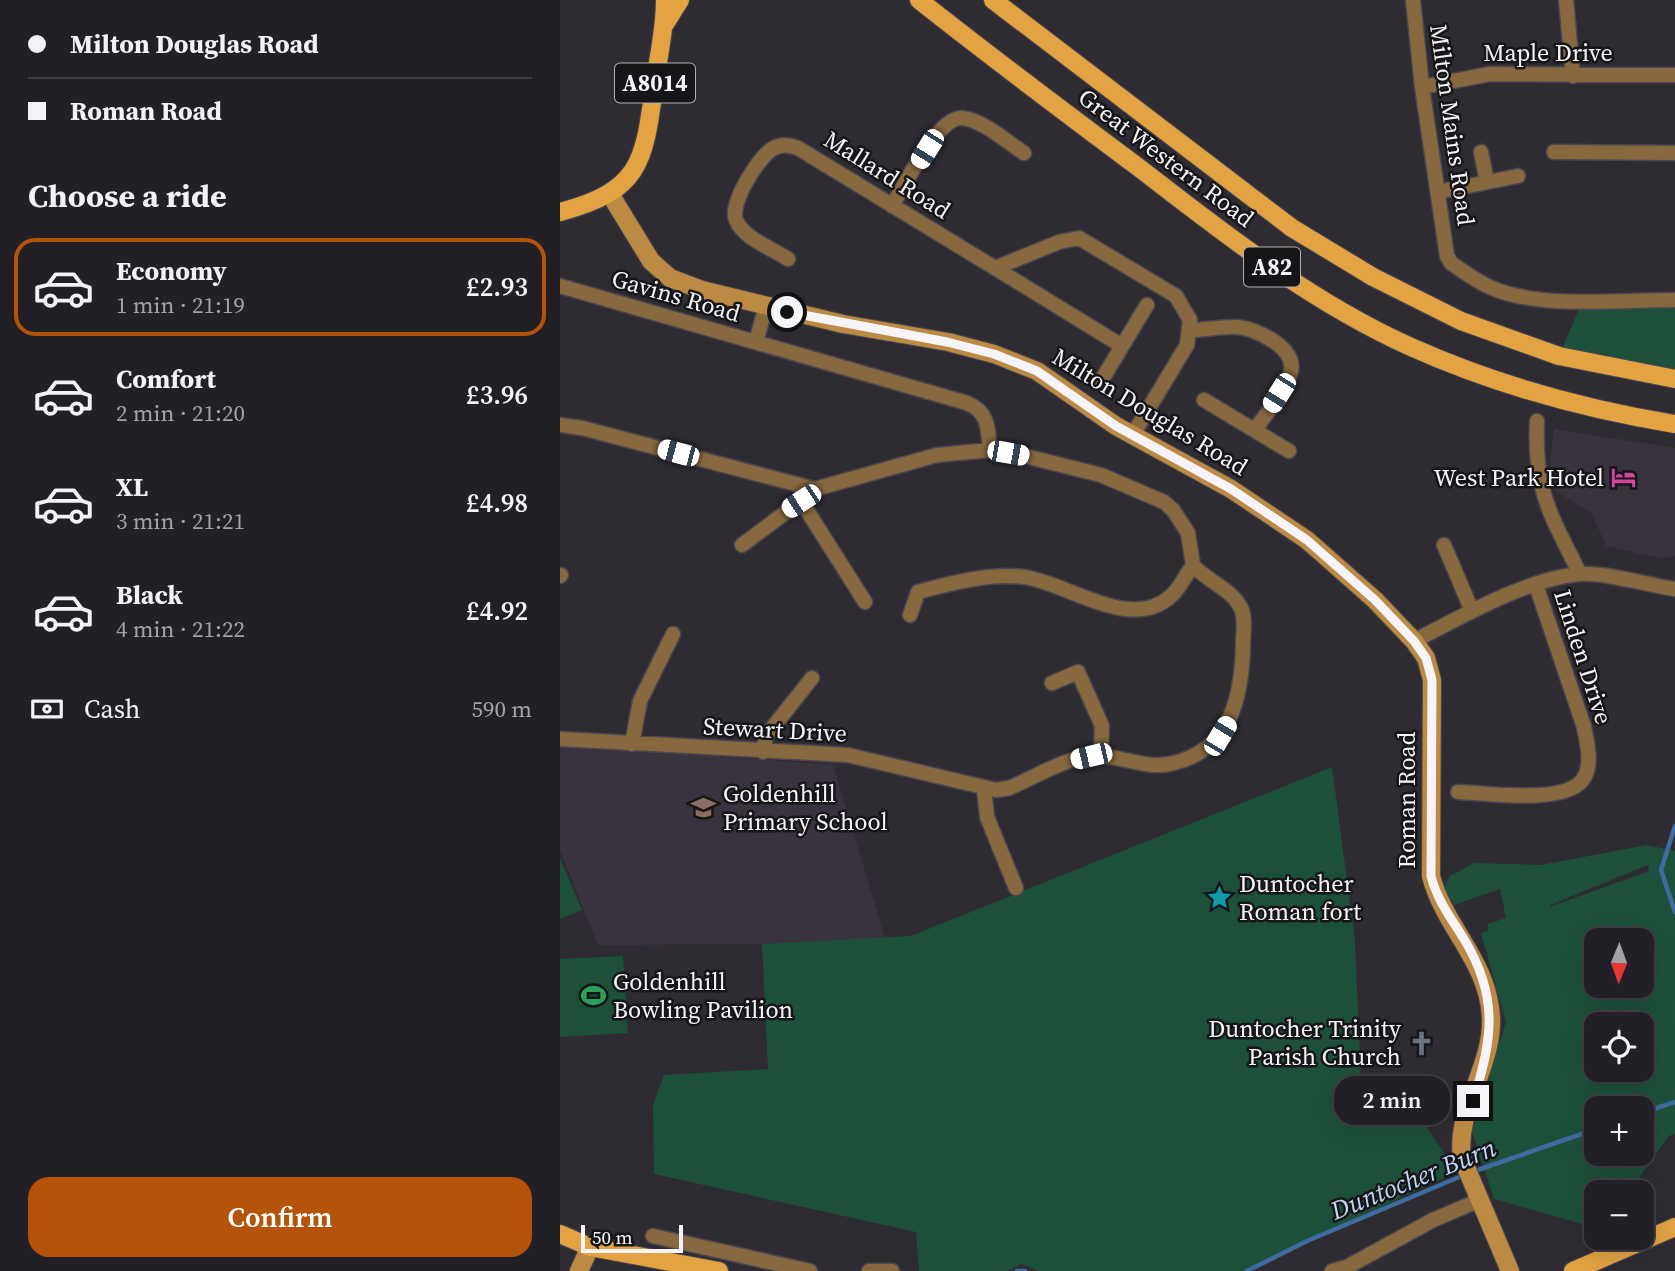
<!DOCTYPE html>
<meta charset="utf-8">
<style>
body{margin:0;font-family:"Source Serif 4",serif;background:#2e2d32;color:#f1f3f6;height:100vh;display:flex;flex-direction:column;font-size:26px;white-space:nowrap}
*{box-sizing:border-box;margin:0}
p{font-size:23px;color:#a2a3a7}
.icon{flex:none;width:38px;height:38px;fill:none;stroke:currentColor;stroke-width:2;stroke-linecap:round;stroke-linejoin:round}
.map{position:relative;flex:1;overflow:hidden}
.panel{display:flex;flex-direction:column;background:#222026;width:560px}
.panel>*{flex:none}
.hud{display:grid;align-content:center;height:154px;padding:0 28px;background:#222026}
.needle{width:46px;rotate:181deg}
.tools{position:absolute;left:1024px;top:928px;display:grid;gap:14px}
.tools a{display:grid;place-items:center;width:70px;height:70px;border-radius:14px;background:#222026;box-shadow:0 7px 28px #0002,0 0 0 2px #3f3e43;font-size:35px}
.scale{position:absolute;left:21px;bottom:18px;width:102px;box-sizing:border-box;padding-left:7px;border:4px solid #f6f4f8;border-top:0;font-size:19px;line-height:24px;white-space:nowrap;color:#f6f4f8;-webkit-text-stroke:5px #161518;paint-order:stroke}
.end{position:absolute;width:32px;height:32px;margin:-16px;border:9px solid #f6f4f8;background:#111;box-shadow:0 0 0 4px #111}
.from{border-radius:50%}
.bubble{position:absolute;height:49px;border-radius:21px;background:#222026;box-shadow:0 7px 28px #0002,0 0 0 2px #3f3e43;font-size:23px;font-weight:600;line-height:49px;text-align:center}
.car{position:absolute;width:21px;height:42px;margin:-21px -10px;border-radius:9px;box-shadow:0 0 5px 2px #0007;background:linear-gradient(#fff 24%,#345 0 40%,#fff 0 76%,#345 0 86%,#fff 0)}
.hud b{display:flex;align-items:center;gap:24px;height:66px;font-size:26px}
.hud b+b{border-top:2px solid #3f3e43}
.hud i{width:18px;height:18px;background:#f1f3f6}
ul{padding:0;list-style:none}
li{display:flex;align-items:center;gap:21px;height:98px;margin:0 14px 10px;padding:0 14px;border:4px solid transparent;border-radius:21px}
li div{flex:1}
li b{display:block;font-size:26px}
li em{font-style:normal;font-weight:600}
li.current{border-color:#b45309}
li>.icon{width:63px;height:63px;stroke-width:1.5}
h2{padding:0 28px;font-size:32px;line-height:84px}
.pay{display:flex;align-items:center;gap:18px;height:77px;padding:0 28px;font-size:26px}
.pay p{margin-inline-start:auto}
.cta{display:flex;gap:14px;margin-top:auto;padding:14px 28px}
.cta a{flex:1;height:80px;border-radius:21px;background:#b45309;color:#fff;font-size:28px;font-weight:600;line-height:80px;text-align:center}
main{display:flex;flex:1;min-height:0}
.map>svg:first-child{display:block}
</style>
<main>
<section class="panel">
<div class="hud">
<b><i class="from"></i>Milton Douglas Road</b>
<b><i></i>Roman Road</b>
</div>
<h2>Choose a ride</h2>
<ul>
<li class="current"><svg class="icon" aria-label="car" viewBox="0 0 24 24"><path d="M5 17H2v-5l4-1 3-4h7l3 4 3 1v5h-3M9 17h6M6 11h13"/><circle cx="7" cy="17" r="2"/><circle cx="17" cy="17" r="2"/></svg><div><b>Economy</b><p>1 min · 21:19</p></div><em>£2.93</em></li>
<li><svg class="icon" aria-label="car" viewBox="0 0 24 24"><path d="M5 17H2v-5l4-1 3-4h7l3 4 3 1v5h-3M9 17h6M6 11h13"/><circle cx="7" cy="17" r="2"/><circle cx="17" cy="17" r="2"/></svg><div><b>Comfort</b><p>2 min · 21:20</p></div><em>£3.96</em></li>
<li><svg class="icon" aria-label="car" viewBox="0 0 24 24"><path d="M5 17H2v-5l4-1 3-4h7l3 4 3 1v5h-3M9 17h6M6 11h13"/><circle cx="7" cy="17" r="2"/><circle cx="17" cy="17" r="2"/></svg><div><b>XL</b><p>3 min · 21:21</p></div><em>£4.98</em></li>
<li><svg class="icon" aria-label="car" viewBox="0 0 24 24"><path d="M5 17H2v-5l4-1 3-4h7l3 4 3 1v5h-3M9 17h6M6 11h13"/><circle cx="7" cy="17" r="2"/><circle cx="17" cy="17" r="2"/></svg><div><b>Black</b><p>4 min · 21:22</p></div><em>£4.92</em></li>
</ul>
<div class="pay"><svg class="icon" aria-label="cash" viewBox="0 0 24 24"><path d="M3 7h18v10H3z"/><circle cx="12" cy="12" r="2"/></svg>Cash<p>590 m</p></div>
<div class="cta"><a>Confirm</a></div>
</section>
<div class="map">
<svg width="1115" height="1271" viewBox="0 0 1115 1271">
<rect width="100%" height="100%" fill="#2e2b32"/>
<path fill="#38333f" d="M994 429 1115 448V556L1098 558 1046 546 1032 514 987 485Z
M0 744 273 765 325 938 202 944 38 945 0 851Z"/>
<path fill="#1d503b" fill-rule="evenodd" d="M1023 300H1115V379L999 356Z
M772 767 795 941 801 1080 842 1088 896 1172 685 1271H479L461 1264 448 1271H359L356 1232 94 1174 93 1105 104 1075 208 1069 202 944 351 936Z
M1087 845 1115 851V1134L1109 1136 1069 1192H1036V1228L934 1199 912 1132 946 1022 921 933 929 930 927 924 946 918 940 889 894 905 884 886 890 876 914 863 981 865ZM1088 865 1089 871 989 907 990 905ZM1036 940H1082V985H1036ZM1036 1024H1082V1069H1036ZM1036 1108H1082V1153H1036Z
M0 858 22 910 0 919Z
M63 956 68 1033 0 1037V959Z"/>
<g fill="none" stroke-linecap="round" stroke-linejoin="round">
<path stroke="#3e6ba0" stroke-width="4.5" d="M1115 826 1101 870 1115 912
M1082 1113 1115 1102
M912 1172 1036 1129
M457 1271H465
M687 1271 747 1241 904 1175"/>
<defs>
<path id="street" d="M853 0 862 87 887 256 891 263C904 272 917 282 932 288 979 309 1063 300 1115 300
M1006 0 1013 76
M862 87 930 74 1115 75
M921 152 927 182
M994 152 1115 153
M878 192 958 176
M332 206C345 185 378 116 402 118 423 120 447 142 464 153
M228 259C213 249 183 238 176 220 169 204 198 158 212 149 220 144 230 145 238 148L435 268 499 242 519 238 616 296 630 320 627 345 572 436
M435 268 562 346
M0 286 407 403C429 412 428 429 430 450
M630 330C645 330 663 326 678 327 697 329 736 348 731 371 727 390 706 413 695 430
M196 342 206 306
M541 381 587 305
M644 400 729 451
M977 421C974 492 990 513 1020 574
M0 425 22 428 255 489 377 455 430 450 465 456 541 475 604 502 613 510 628 533 633 565
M241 486V501L305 602
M182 545 241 501
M884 545 912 611
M0 576 1 575
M350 615 358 592C391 583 429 573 464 577 509 583 570 633 611 596 620 588 626 575 633 565
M854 641C901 617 966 579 1019 574 1043 572 1089 585 1115 589
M492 683 518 672 542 726 541 756
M0 739 288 755 436 790 449 788C476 777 510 754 540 756 565 757 588 770 614 763 671 749 682 696 683 645 683 633 686 619 681 608 671 588 646 581 633 565
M72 744 80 701 113 634
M203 752 206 736 252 678
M424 789 427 817 456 888
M898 792C928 793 1011 806 1025 776 1032 762 1027 742 1024 727L976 585
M93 1236 250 1271
M309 1271H332
M772 1271 787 1267 873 1220 920 1200"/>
<path id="secondary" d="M50 194 91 261 110 278 142 290 283 324 388 342 434 354 477 371 556 426 671 489 747 540 815 600 854 641 866 658 872 680 871 876C884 927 929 962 931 1018 933 1066 895 1111 902 1158L950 1271
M19 1271 30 1247"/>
<path id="primary" d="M359 0C432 58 507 114 582 170 667 236 753 303 851 347 936 385 1023 409 1115 424
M433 0 732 228 813 277 901 321 999 356 1115 379
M105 24 120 0
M0 212C84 190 84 159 95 81 99 54 105 28 105 0
M0 1234 30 1247 159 1271
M1013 1271 1115 1227"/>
</defs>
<use href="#street" stroke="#4a474e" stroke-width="17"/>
<use href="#secondary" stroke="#4a474e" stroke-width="20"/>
<use href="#primary" stroke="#4a474e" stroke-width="20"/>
<use href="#street" stroke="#88693f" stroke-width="14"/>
<use href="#secondary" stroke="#bc8a43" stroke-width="18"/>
<use href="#primary" stroke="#e3a343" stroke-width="18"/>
</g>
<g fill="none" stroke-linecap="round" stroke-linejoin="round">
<path stroke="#f6f4f8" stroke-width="9" d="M227 312 387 342 434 354 477 371 556 426 671 489 747 540 815 600 854 641 866 658 872 680 871 876C877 900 891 918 904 939 939 997 933 1039 913 1101"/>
</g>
<defs>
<symbol id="hotel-bare" viewBox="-9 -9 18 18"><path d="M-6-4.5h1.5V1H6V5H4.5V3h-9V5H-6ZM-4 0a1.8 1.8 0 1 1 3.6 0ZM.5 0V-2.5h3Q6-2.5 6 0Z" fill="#d1479c" stroke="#161518" stroke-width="2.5" paint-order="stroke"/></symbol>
<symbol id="school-bare" viewBox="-9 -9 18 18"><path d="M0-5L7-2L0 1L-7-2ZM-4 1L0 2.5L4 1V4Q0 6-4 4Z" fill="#8d6e63" stroke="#161518" stroke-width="2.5" paint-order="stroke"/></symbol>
<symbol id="sight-bare" viewBox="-9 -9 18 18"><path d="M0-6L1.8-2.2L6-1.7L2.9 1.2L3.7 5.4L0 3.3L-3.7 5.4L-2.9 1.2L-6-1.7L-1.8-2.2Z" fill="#0f9aa8" stroke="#161518" stroke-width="2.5" paint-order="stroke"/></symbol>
<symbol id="stadium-bare" viewBox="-9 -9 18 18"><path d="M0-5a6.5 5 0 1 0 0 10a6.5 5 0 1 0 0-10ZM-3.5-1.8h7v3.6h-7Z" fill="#2e9e5b" stroke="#161518" stroke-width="2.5" paint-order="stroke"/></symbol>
<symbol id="church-bare" viewBox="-9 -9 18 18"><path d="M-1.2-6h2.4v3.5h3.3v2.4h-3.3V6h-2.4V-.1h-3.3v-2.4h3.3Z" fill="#6b7280" stroke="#161518" stroke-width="2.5" paint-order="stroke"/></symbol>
</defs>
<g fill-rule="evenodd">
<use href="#hotel-bare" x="1046" y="460" width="35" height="35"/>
<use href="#school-bare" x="126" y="790" width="35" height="35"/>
<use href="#sight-bare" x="642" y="880" width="35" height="35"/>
<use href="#stadium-bare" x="16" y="978" width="35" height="35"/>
<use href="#church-bare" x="844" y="1026" width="35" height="35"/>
</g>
<g text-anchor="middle" stroke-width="5" stroke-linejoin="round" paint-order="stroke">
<g fill="#161518" stroke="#b3b1b5" stroke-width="2">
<rect x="55" y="63.5" width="80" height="39" rx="5"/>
<rect x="684" y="247.5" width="56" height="39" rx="5"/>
</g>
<g font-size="23" font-weight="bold" fill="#f6f4f8">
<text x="95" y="91">A8014</text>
<text x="712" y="275">A82</text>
</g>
<g font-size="24" fill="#f6f4f8" stroke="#161518">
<text x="988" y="61">Maple Drive</text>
<text transform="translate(892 125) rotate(82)" y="8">Milton Mains Road</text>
<text transform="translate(606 158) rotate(37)" y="8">Great Western Road</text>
<text transform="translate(327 175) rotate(32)" y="8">Mallard Road</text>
<text transform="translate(116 296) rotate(16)" y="8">Gavins Road</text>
<text transform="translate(590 412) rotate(31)" y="8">Milton Douglas Road</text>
<text transform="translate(1023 657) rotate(72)" y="8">Linden Drive</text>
<text transform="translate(215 730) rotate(3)" y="8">Stewart Drive</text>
<text transform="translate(847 800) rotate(-90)" y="8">Roman Road</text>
</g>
<g font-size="24" fill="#f6f4f8" stroke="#161518" text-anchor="start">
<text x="1044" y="486" text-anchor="end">West Park Hotel</text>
<text x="163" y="802">Goldenhill<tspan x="163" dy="28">Primary School</tspan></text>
<text x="679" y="892">Duntocher<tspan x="679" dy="28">Roman fort</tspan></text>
<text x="53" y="990">Goldenhill<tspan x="53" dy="28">Bowling Pavilion</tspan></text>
<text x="841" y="1037" text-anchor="end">Duntocher Trinity<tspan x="841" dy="28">Parish Church</tspan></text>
</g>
<g font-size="26" font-style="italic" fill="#bed8f7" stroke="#161518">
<text transform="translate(853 1179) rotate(-22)" y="9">Duntocher Burn</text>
</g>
</g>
</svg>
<div class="tools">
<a><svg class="needle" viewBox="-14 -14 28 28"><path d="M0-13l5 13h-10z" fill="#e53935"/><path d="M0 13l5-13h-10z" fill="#a2a3a7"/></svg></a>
<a><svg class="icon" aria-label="locate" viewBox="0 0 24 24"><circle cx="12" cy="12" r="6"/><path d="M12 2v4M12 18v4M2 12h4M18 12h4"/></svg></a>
<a>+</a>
<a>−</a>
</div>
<div class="scale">50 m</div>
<i class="end from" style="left:227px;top:312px"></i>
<i class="end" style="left:913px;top:1101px"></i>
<div class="bubble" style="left:774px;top:1076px;width:116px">2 min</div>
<i class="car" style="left:367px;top:149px;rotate:212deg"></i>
<i class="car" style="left:719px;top:393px;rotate:212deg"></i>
<i class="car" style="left:118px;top:453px;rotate:285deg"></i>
<i class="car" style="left:448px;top:453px;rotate:100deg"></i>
<i class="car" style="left:241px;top:501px;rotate:237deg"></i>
<i class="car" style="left:660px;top:736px;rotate:31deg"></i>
<i class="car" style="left:531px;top:756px;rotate:257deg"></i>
</div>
</main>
